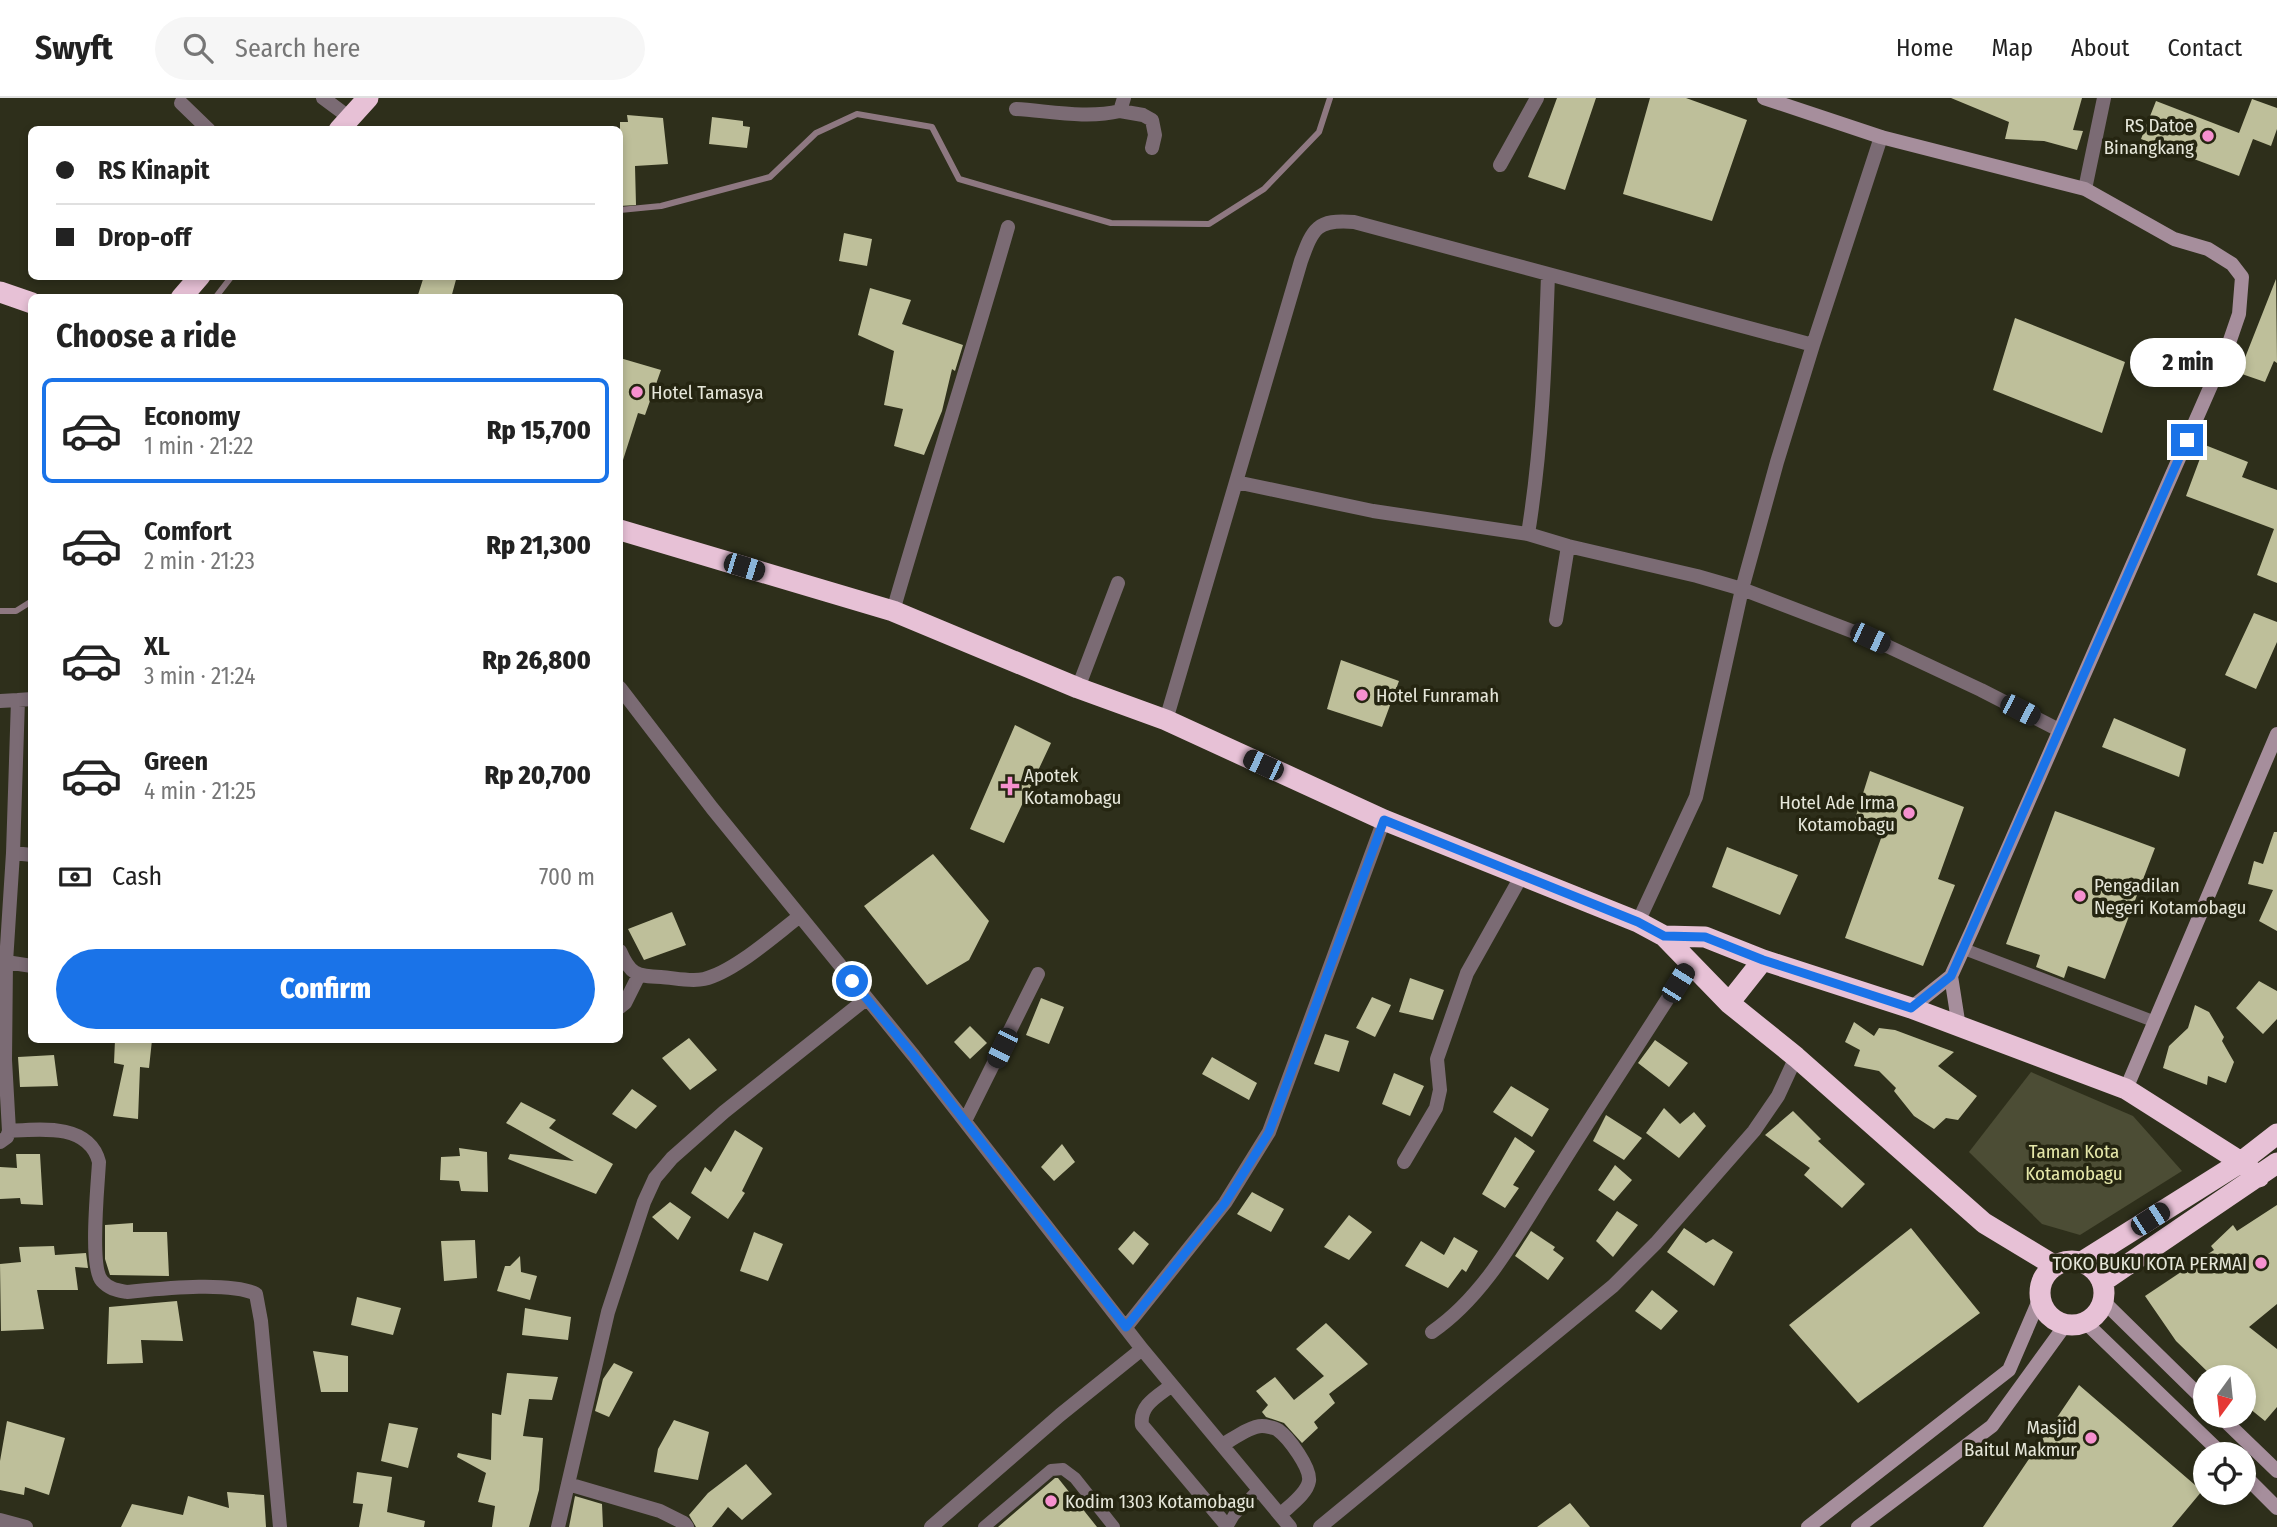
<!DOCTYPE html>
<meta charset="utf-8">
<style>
body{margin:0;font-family:"Fira Sans Condensed",sans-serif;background:#f6f6f6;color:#222;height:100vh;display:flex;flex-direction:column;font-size:26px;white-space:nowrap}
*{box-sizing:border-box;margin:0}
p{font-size:23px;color:#767676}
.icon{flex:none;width:38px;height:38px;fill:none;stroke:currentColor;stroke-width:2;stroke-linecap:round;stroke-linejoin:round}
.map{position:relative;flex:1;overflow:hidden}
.sheet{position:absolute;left:28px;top:196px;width:595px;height:749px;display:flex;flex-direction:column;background:#fff;border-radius:10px;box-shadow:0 4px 10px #0003}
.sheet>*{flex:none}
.guide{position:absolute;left:28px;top:28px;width:595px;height:154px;border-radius:10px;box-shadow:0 4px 10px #0003;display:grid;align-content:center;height:154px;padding:0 28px;background:#fff}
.needle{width:46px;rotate:195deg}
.controls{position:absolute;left:2193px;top:1267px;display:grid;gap:14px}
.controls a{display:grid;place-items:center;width:63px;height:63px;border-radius:50%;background:#fff;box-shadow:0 4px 10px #0003;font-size:35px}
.end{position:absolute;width:32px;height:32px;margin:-16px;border:9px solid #1a73e8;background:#fff;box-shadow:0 0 0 4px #fff}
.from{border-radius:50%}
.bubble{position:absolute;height:49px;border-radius:24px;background:#fff;box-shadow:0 4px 10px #0003;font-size:23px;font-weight:800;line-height:49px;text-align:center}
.car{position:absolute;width:21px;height:42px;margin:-21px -10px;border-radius:9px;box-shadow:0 0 5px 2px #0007;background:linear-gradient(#222 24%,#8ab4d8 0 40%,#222 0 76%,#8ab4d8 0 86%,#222 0)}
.guide b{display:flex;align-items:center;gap:24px;height:66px;font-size:26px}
.guide b+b{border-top:2px solid #e0e0e0}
.guide i{width:18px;height:18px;background:#222}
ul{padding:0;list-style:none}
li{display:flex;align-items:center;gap:21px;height:105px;margin:0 14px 10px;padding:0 14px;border:4px solid transparent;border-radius:10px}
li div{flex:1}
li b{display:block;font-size:26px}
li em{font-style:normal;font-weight:800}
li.on{border-color:#1a73e8}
li>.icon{width:63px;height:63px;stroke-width:1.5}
h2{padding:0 28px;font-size:32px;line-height:84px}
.pay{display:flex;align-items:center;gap:18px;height:77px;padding:0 28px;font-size:26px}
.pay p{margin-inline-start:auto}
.primary-button{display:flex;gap:14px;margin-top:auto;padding:14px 28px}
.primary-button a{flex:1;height:80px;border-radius:42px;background:#1a73e8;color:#fff;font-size:28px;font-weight:800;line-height:80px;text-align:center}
header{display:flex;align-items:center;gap:42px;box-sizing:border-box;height:98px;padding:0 35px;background:#fff;border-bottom:2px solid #e0e0e0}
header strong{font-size:33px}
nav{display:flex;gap:38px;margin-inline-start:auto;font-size:24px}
.search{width:490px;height:63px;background:#f6f6f6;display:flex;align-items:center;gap:18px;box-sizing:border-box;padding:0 24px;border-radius:38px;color:#767676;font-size:26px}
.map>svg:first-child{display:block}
</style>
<header>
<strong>Swyft</strong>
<div class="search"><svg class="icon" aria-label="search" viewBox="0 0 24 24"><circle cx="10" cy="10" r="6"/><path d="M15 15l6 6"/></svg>Search here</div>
<nav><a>Home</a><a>Map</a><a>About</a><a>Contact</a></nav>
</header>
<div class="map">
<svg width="2277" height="1429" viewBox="0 0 2277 1429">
<rect width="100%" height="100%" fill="#2e2f1b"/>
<path fill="#4c4d35" d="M2031 974 2133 1018 2182 1073 2080 1137 2042 1126 1969 1054Z"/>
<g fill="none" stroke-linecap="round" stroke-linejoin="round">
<path stroke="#8e7881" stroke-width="6" d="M620 112 661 108 770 79 816 35 857 16 932 29 959 81 1111 125 1209 126 1264 91 1319 34 1330 0
M215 200 232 178
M0 513H16L32 503"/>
</g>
<path fill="#bebf9a" d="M1557 0H1596L1565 92 1528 79Z
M1650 0H1686L1747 22 1712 123 1623 96Z
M1951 0H2082L2073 32 2083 33 2077 52 2044 43 2005 41 2009 24Z
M2252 1 2277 10V31L2271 48 2253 41 2239 78 2141 41 2156 3 2239 35Z
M627 17 663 20 668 66 635 68 636 107 620 108V24H628Z
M712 19 743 23V28L750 29 747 50 709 46Z
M844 135 872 141 867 168 839 163Z
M424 178H457L451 200H417Z
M2276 181 2277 265 2274 263 2265 284 2239 275Z
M870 190 911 202 902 226 963 247 955 273 952 271 942 313 924 357 894 348 903 311 884 307 894 253 858 237Z
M2015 220 2125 264 2102 335 1993 292Z
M620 260 661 272 645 317 638 315 623 362 620 361Z
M2205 347 2248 364 2242 379 2277 392V485L2257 477 2274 431 2186 398Z
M2254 515 2277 524V544L2256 591 2225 577Z
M1341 562 1399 583 1382 629 1327 611Z
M2114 620 2186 651 2179 679 2102 649Z
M1015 627 1051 645 1004 745 970 731Z
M1870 673 1964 709 1938 781 1955 787 1923 868 1845 840 1884 732 1855 721Z
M2055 713 2155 750 2105 881 2068 868 2064 880 2036 869 2040 857 2006 846Z
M2274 734H2277V833L2259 823 2273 792 2248 786 2254 763 2263 766Z
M1727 749 1798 777 1780 817 1712 789Z
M933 756 989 823 969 862 927 887 864 808Z
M672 814 686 847 644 862 628 831Z
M1410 880 1444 892 1433 922 1399 914Z
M2259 883 2277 893V921L2263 936 2236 910Z
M1372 899 1391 907 1375 939 1356 930Z
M1041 900 1064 909 1049 946 1026 937Z
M2195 907 2209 914 2224 939 2222 943 2234 964 2226 985 2208 978 2207 987 2163 970 2169 948 2188 930Z
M1854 924 1874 938 1879 930 1895 932 1954 954 1938 968 1977 998 1958 1022 1946 1020 1934 1031 1914 1018 1894 993 1896 990 1879 973 1854 968 1860 952 1845 944Z
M970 928 987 945 970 961 954 944Z
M1325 936 1349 943 1339 974 1314 966Z
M689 940 717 972 690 992 662 960Z
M115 942H152L149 970 140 969 138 1021 113 1018 124 967 114 965Z
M1655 942 1688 965 1669 989 1638 965Z
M54 957 58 988 20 989 18 959Z
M1212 959 1257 985 1249 1002 1202 976Z
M1394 975 1424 988 1410 1018 1382 1006Z
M1511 988 1549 1011 1532 1039 1493 1014Z
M632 991 657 1008 636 1031 612 1016Z
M521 1004 556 1022 549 1030 613 1066 596 1096 508 1061 510 1056 574 1063 506 1025Z
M1664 1010 1680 1026 1694 1014 1706 1028 1679 1060 1646 1035Z
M1793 1013 1821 1041 1818 1043 1865 1086 1842 1110 1804 1077 1810 1070 1765 1037Z
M1606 1017 1642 1040 1624 1062 1593 1043Z
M735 1032 763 1050 742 1093 745 1095 728 1121 691 1095 705 1069 711 1074Z
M1515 1039 1535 1053 1513 1087 1519 1090 1505 1110 1482 1096Z
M1062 1046 1075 1064 1054 1083 1041 1069Z
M459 1050 487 1054 488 1094 461 1093 459 1083 440 1082 441 1059 460 1058Z
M16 1056H40L43 1107 21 1106 20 1100 0 1101V1069L17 1070Z
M1615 1067 1632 1082 1614 1103 1598 1092Z
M1252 1094 1284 1111 1271 1134 1237 1116Z
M670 1104 691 1119 678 1142 652 1119Z
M2277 1107V1206L2249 1229 2277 1251V1309L2265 1323 2244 1306V1279H2213L2176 1243 2145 1198 2214 1152 2211 1148 2233 1127 2237 1133Z
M1617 1113 1638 1127 1613 1159 1596 1143Z
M1349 1117 1372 1134 1349 1162 1324 1149Z
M133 1125V1134H167L169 1178 110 1177 105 1161V1127Z
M1684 1130 1706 1145 1713 1141 1733 1154 1714 1188 1667 1154Z
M1911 1130 1980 1215 1858 1305 1789 1227Z
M1134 1133 1149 1146 1133 1167 1118 1151Z
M1531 1133 1555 1149 1553 1152 1564 1160 1548 1182 1515 1158Z
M754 1134 783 1146 768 1183 740 1173Z
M1454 1139 1478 1153 1466 1174 1462 1171 1448 1190 1405 1168 1421 1143 1444 1157Z
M475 1142 477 1180 444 1183 441 1143Z
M54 1148 55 1157 86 1155 88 1170 75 1169 78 1192H37L44 1231 1 1233 0 1166 21 1164 19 1149Z
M520 1158 521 1174 537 1178 530 1202 497 1193 505 1168H510Z
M1652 1192 1678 1213 1661 1232 1635 1213Z
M357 1199 401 1210 393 1237 351 1227Z
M177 1203 183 1243 141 1242 143 1265 107 1266 109 1209Z
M525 1210 571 1219 568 1242 522 1237Z
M1326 1225 1368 1266 1329 1296 1335 1305 1314 1324 1318 1330 1302 1345 1284 1325 1266 1319 1262 1314 1268 1307 1256 1293 1275 1279 1294 1302 1324 1278 1296 1251Z
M313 1253 348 1258V1294H321Z
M614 1265 633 1274 609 1319 595 1313 603 1281Z
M507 1275 558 1279 552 1302 529 1301 523 1338 543 1340 539 1392 529 1429H492L495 1408 478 1404 486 1375 457 1359 458 1355 491 1362 492 1315 501 1317Z
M2079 1287 2202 1393 2172 1429H1983Z
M674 1322 709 1334 698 1382 654 1374 658 1351Z
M7 1323 65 1340 49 1397 25 1389 24 1397 0 1392V1363Z
M389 1325 418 1330 408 1370 381 1363Z
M746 1366 772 1396 742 1422 728 1409 712 1429H696L689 1417 708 1395Z
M357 1374 392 1379 387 1414 425 1423 424 1429H359L363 1406 353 1405Z
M1055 1380H1058L1097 1429H998Z
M227 1394 264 1397 266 1429H121L132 1406 183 1417 188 1398 229 1410Z
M575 1398 602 1406 603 1429H569Z
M1570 1405 1590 1429H1537Z"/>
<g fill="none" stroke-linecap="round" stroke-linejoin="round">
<path stroke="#7b6b74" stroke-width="12" d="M1964 851 2153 923
M984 1429 1051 1372 1063 1371 1075 1380 1114 1429
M1227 1429 1234 1417 1259 1391"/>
<path stroke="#7b6b74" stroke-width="14" d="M323 0 350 20
M181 5 209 32
M1016 11C1049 13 1087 21 1120 13L1124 0
M1120 13 1143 17 1152 22 1155 37 1152 50
M1500 67 1537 0
M2085 91 2104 0
M1236 384 1373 413 1528 436 1568 448 1697 478 1742 491 1870 540 1981 592 2059 632
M1528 436C1542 349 1545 265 1548 177
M893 513C930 385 971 258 1008 129
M1556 522 1568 448
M620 590 712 710 914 958 1142 1251 1290 1429
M1078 590 1118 485
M0 603 18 602
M1166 622 1301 163C1313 130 1317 121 1354 124L1813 247
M13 755 32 757
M1638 824 1696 699 1742 491 1777 364 1813 247 1881 39
M620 853C630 876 636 878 661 879 675 880 691 884 704 881 734 874 775 837 800 818
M6 864 32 868
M620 909 625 905 639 877
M965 1023 1038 876
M9 1033C40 1031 89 1025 99 1064 98 1086 89 1169 102 1183 109 1191 117 1192 127 1194 159 1191 229 1183 256 1196L261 1223 280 1429
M0 1044 7 1039 9 1033 5 962 6 864 13 755 18 602 32 601
M1404 1064 1436 1010 1440 992 1437 961 1467 875 1522 777
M1126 1229 1225 1105 1269 1034 1384 722
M1432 1234C1486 1197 1518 1134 1553 1080 1598 1007 1646 936 1691 864
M1172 1287C1158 1298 1139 1307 1142 1327L1227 1428
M1222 1347C1233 1341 1250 1328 1262 1328 1266 1328 1275 1330 1278 1332 1289 1340 1311 1370 1309 1383 1307 1396 1289 1408 1280 1417
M568 1386 660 1413 684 1425 687 1429
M0 1422 26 1429
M558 1429 608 1214 644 1104 655 1080 672 1060 724 1014 866 901
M931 1429 1060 1317 1142 1251
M1320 1429 1613 1188 1656 1145 1754 1033 1778 998 1796 959"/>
<path stroke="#a68e9c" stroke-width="14" d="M1764 0 1881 39 2085 91 2174 141 2208 151 2232 166 2242 179 2239 216 2227 251 1972 832 1951 878 1911 910
M1951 878 1959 929
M2126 991 2277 636
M2103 1203 2205 1303
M2085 1224 2222 1356
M2220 1318 2277 1373
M2244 1377 2277 1410
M1808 1429 2009 1272 2040 1200
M1858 1429 1992 1328 2066 1226"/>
<path stroke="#e7c1d6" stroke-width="21" d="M339 32 368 0
M0 194 32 205
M181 200 200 178
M620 432 893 513 1078 590 1166 622 1384 722 1638 824 1664 838 1705 839 1763 862 1911 910 2126 991 2241 1064 2259 1079
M1664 838 1729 905 1796 959 1984 1125 2055 1168
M1729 905 1763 862
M2040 1195a32 32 0 1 1 64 0a32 32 0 1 1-64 0Z
M2082 1164 2241 1064 2277 1036
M2102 1184 2277 1065"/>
</g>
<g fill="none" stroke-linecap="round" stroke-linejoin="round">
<path stroke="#1a73e8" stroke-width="9" d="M852 883 914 958 1126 1229 1225 1105 1269 1034 1384 722 1638 824 1664 838 1705 839 1763 862 1911 910 1951 878 2187 342"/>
</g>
<g fill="#f690cf" stroke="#252511" stroke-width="2.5">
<circle cx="2208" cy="38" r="7"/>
<circle cx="637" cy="294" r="7"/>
<circle cx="1362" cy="597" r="7"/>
<path d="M1006.5 677.5h7v7h7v7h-7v7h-7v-7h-7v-7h7z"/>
<circle cx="1909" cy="715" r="7"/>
<circle cx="2080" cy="798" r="7"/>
<circle cx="2261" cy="1165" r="7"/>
<circle cx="2091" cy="1340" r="7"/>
<circle cx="1051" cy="1403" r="7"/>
</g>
<g text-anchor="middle" stroke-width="7" stroke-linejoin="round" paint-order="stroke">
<g font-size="19" fill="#e6e7da" stroke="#252511" text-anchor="start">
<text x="2194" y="34" text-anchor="end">RS Datoe<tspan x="2194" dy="22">Binangkang</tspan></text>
<text x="651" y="301">Hotel Tamasya</text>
<text x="1376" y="604">Hotel Funramah</text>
<text x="1024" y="684">Apotek<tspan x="1024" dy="22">Kotamobagu</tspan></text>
<text x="1895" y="711" text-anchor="end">Hotel Ade Irma<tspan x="1895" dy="22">Kotamobagu</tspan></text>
<text x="2094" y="794">Pengadilan<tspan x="2094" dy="22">Negeri Kotamobagu</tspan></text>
<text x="2247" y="1172" text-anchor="end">TOKO BUKU KOTA PERMAI</text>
<text x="2077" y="1336" text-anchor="end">Masjid<tspan x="2077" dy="22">Baitul Makmur</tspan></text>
<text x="1065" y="1410">Kodim 1303 Kotamobagu</text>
</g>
<g font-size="19" fill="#e5e7a9" stroke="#252511">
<text x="2074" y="1060">Taman Kota<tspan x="2074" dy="22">Kotamobagu</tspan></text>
</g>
</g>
</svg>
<div class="controls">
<a><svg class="needle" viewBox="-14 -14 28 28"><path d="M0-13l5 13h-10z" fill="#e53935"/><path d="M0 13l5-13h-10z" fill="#767676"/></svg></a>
<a><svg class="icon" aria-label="locate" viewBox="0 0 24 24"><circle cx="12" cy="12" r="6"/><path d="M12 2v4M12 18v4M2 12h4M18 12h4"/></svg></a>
</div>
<i class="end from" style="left:852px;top:883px"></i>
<i class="end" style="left:2187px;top:342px"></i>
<div class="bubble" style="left:2130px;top:240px;width:116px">2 min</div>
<i class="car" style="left:744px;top:469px;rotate:107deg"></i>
<i class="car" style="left:1870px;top:540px;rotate:115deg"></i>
<i class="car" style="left:2020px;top:612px;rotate:117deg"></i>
<i class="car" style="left:1263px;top:667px;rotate:295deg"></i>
<i class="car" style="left:1678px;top:885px;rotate:32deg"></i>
<i class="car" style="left:1002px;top:950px;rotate:206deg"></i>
<i class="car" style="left:2150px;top:1121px;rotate:57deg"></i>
<div class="guide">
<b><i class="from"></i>RS Kinapit</b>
<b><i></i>Drop-off</b>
</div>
<section class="sheet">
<h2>Choose a ride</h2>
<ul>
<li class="on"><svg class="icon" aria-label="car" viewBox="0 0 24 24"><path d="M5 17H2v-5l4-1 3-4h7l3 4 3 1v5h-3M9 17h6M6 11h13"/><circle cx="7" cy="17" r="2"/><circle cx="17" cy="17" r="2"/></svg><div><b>Economy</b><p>1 min · 21:22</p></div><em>Rp 15,700</em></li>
<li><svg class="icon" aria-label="car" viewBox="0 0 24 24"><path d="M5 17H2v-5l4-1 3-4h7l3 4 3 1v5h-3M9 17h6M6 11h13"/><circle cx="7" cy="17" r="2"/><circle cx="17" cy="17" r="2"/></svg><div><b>Comfort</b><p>2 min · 21:23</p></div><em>Rp 21,300</em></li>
<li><svg class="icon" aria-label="car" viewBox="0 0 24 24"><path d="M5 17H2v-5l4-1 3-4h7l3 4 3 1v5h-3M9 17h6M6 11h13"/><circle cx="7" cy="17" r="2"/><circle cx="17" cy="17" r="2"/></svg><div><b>XL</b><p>3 min · 21:24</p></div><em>Rp 26,800</em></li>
<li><svg class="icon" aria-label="car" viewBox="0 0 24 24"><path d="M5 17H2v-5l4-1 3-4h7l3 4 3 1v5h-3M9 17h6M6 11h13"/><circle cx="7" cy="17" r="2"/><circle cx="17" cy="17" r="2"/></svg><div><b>Green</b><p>4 min · 21:25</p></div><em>Rp 20,700</em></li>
</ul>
<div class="pay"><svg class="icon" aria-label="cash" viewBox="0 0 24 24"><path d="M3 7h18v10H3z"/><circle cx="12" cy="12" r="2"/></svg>Cash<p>700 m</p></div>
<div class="primary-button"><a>Confirm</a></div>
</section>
</div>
